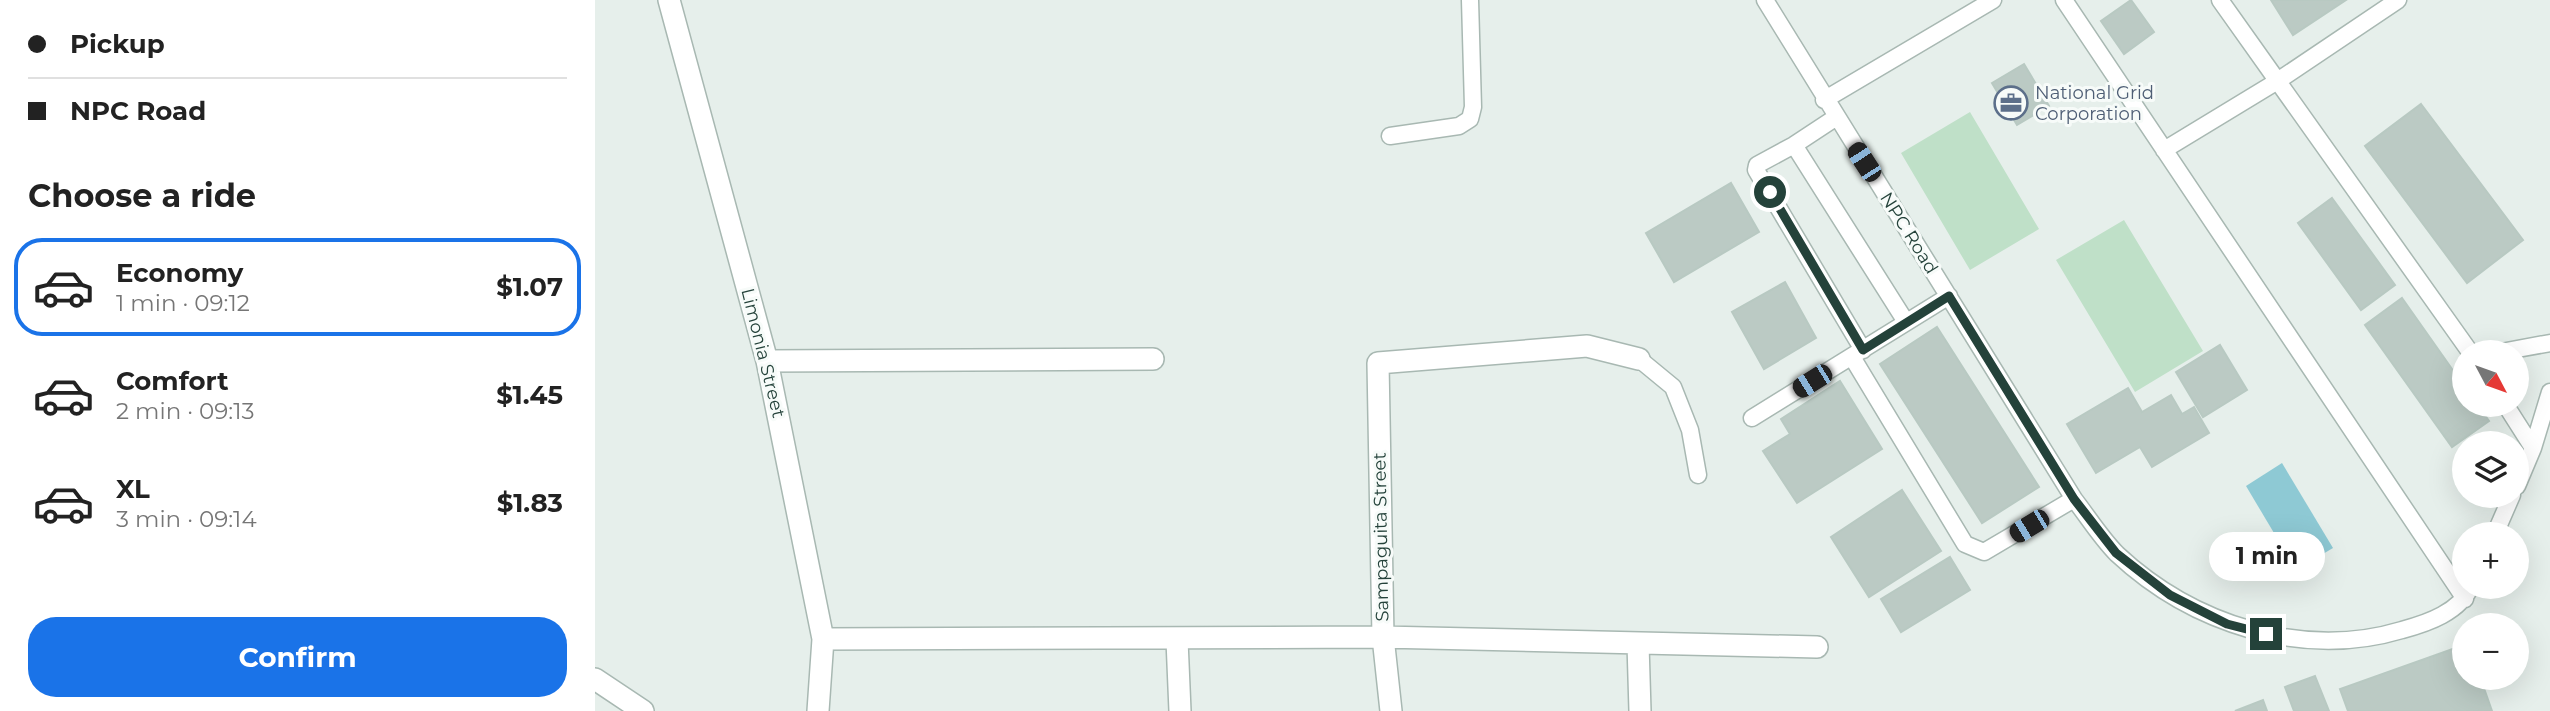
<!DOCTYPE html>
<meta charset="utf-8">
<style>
body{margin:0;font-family:Montserrat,sans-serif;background:#f2f2f2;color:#222;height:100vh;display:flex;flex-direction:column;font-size:26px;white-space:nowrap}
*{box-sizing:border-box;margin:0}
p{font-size:23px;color:#767676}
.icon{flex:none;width:38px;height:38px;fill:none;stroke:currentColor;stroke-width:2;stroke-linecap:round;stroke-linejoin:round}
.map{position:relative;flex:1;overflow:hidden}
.side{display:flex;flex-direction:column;background:#fff;width:595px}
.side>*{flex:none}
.guide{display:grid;align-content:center;height:154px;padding:0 28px;background:#fff}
.needle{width:46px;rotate:131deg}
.tools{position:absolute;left:1857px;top:340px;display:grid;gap:14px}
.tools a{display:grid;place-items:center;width:77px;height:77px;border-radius:50%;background:#fff;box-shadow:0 7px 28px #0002;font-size:35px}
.end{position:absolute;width:32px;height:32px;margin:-16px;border:9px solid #24423a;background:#fff;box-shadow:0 0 0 4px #fff}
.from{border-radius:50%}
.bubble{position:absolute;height:49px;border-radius:24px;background:#fff;box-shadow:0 7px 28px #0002;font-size:23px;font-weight:700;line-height:49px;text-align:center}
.car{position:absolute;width:21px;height:42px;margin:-21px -10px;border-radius:9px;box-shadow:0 0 5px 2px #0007;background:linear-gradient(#222 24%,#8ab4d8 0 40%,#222 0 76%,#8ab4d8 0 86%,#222 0)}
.guide b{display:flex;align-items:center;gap:24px;height:66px;font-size:26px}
.guide b+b{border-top:2px solid #e0e0e0}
.guide i{width:18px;height:18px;background:#222}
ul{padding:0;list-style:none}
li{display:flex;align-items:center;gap:21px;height:98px;margin:0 14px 10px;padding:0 14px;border:4px solid transparent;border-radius:28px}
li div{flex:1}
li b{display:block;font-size:26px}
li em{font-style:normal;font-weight:700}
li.selected{border-color:#1a73e8}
li>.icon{width:63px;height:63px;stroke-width:1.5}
h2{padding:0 28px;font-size:32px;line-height:84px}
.action{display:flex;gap:14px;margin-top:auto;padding:14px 28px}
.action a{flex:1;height:80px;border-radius:28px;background:#1a73e8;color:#fff;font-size:28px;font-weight:700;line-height:80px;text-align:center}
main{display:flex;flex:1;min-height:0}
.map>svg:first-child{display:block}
</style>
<main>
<section class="side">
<div class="guide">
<b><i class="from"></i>Pickup</b>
<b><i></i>NPC Road</b>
</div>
<h2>Choose a ride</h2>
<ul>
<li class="selected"><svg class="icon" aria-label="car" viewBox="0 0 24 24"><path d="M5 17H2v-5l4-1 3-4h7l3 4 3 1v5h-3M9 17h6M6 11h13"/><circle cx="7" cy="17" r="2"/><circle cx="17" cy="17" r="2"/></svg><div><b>Economy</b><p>1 min · 09:12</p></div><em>$1.07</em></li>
<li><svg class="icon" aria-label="car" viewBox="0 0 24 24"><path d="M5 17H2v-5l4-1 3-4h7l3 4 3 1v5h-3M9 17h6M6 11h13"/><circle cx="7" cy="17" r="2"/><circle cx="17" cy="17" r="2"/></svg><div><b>Comfort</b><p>2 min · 09:13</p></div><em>$1.45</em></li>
<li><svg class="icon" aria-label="car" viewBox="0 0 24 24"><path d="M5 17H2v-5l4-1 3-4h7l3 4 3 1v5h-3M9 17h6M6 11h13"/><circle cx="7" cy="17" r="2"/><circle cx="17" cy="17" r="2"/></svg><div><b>XL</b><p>3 min · 09:14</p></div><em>$1.83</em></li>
</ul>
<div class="action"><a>Confirm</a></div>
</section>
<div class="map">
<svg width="1955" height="711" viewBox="0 0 1955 711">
<rect width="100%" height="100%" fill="#e6efeb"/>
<path fill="#bfe0c8" d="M1375 112 1444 229 1375 270 1306 153Z
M1529 220 1608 351 1540 392 1461 260Z"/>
<path fill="#8ec9d4" d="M1687 463 1738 548 1701 570 1651 486Z"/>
<path fill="#bbcac4" stroke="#b8c9c2" stroke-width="2" d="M1536 0 1559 32 1529 54 1506 21Z
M1676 0H1751L1698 35Z
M1429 64 1454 106 1422 125 1397 83Z
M1826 104 1928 240 1872 283 1770 146Z
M1136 183 1164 232 1079 282 1051 233Z
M1737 198 1800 285 1766 310 1703 223Z
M1190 282 1221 338 1169 369 1137 312Z
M1807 298 1869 386V404H1882L1894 421 1857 447 1770 325Z
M1342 327 1444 487 1387 523 1285 364Z
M1625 345 1652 390 1608 417 1581 372Z
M1245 381 1287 449 1202 503 1168 451 1195 434 1186 419Z
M1533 388 1547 412 1576 395 1587 414 1599 407 1614 433 1557 467 1545 447 1501 473 1472 424Z
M1307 490 1346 551 1274 597 1236 537Z
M1355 557 1375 590 1306 632 1286 599Z
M1869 645V677H1885L1897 711H1753L1745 689Z
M1720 676 1734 711H1699L1690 687Z
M1668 700 1672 711H1640Z"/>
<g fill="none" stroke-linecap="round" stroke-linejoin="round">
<defs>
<path id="service" d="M1170 0 1479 499C1493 517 1506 538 1522 554 1597 624 1707 660 1807 630 1833 623 1865 612 1876 586
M1469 0 1870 599
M1625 0 1875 352
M1229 100 1398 0
M1240 118 1199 145 1311 322
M795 136 864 126 875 119 878 107 875 0
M1199 145 1162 165 1161 170 1268 350
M1569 150 1681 82 1803 0
M1906 352 1955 343
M1257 357 1370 544 1389 552 1479 499
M1044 359 1078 387 1095 430 1103 475
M1910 404 1938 448
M1157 418 1354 296
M1922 486 1938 448 1955 392
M1900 534 1917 495"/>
<path id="minor" d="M74 0 172 361 228 639 223 711
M172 361 558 359
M228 639 788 637 1222 647
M582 640 585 711
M1043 644 1045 711
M0 679 48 711
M796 711 788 637 783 363 992 346 1044 359"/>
</defs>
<use href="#service" stroke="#a8b8b2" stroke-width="19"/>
<use href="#minor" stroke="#a8b8b2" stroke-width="24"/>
<use href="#service" stroke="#fff" stroke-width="16"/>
<use href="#minor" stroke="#fff" stroke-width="21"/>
</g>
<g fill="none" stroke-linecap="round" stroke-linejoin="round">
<path stroke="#24423a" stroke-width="9" d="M1175 192 1268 350 1354 296 1479 499 1521 553 1575 595 1632 624 1671 634"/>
</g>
<defs>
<symbol id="office-ring" viewBox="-11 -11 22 22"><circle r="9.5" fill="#f7fbf9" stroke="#5c6f8a" stroke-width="1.5"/><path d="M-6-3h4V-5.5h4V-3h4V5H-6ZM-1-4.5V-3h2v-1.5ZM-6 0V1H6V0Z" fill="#5c6f8a"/></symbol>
</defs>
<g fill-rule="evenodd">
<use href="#office-ring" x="1397" y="84" width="38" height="38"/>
</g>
<g text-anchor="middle" stroke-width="6" stroke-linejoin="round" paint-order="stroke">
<g font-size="18" fill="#4e5e75" stroke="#f7fbf9" text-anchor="start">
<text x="1440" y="99">National Grid<tspan x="1440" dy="21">Corporation</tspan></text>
</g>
<g font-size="18" fill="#24423a" stroke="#f7fbf9">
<text transform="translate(1314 233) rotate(58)" y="6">NPC Road</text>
<text transform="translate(168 353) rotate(76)" y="6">Limonia Street</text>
<text transform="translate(786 537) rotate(-91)" y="6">Sampaguita Street</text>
</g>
</g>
</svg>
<div class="tools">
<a><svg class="needle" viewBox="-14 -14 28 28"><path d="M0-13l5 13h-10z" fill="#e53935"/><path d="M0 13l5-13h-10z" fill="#767676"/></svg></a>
<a><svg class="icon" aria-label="layers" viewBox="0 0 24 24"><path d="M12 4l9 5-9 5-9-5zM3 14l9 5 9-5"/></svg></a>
<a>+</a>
<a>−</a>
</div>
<i class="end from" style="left:1175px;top:192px"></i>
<i class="end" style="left:1671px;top:634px"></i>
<div class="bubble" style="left:1614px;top:532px;width:116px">1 min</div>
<i class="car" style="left:1269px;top:162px;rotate:327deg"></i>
<i class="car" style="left:1217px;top:381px;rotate:238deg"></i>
<i class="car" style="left:1434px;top:526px;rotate:239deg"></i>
</div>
</main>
